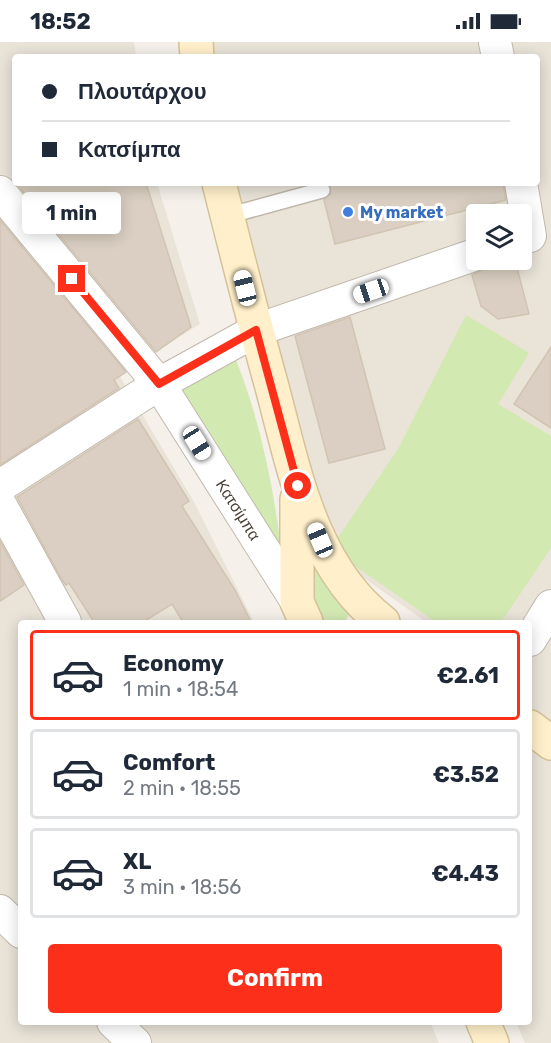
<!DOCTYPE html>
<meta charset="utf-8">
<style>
body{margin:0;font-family:Rubik,sans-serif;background:#f2f2f3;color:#1f2937;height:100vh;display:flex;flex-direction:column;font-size:22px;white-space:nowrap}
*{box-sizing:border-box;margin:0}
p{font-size:20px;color:#747a83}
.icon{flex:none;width:33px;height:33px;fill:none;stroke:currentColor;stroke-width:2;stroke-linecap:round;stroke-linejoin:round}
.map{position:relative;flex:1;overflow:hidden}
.drawer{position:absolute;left:18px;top:578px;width:514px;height:405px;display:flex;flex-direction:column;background:#fff;border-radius:6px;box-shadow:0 3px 15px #0003}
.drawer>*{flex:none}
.banner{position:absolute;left:12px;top:12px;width:528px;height:132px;border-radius:6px;box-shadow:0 3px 15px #0003;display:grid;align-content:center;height:132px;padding:0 30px;background:#fff}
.tools{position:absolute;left:466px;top:162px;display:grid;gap:12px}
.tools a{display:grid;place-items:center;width:66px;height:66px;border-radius:6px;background:#fff;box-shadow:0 3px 15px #0003;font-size:30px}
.end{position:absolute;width:27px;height:27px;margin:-14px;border:8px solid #fc301a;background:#fff;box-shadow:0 0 0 3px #fff}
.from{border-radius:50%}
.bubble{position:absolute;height:42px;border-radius:6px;background:#fff;box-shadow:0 3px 15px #0003;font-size:20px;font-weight:700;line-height:42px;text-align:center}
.car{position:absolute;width:18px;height:36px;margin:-18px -9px;border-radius:8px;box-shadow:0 0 4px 2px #0007;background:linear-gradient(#fff 24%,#345 0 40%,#fff 0 76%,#345 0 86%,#fff 0)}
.banner b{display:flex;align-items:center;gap:21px;height:57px;font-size:22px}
.banner b+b{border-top:2px solid #e0e1e3}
.banner i{width:15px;height:15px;background:#1f2937}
ul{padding:10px 0 0;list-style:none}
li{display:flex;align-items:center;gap:18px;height:90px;margin:0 12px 9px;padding:0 18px;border:3px solid #e0e1e3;border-radius:6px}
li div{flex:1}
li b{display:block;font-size:22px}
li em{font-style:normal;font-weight:700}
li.selected{border-color:#fc301a}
li>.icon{width:54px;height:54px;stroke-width:1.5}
.button{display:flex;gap:12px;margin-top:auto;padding:12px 30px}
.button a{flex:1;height:69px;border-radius:6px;background:#fc301a;color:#fff;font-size:24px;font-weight:700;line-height:69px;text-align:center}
.status{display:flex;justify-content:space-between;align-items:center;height:42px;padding:0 30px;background:#fff;direction:ltr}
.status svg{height:16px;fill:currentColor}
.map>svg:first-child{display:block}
</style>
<div class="status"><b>18:52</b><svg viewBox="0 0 49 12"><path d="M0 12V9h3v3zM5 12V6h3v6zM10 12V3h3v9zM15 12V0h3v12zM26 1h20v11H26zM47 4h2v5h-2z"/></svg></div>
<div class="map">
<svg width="551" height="1001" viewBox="0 0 551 1001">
<rect width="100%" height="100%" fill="#f5f1ea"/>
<path fill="#e9e3d8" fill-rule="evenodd" d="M0 0H134L136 15H15V141H157L200 282 119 333 194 460 254 580H21V980H430L439 1001H0Z
M206 0H551V1001H525L516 980H530V580H426L333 514 229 141H537V15H206ZM477 172H522V218H477Z"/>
<path fill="#d3e9b2" d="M466 273 529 311 498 362 551 394V506L501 580H436L336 511 335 500 398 407Z
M236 318C262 383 274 450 283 519L180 348 210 329Z
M298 506 318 522 351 569 345 580H313Z"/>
<path fill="#dacfc2" stroke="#d2c4b2" stroke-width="1.5" d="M16 141H146L191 285 156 310Z
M329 141H503L506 158 335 202 324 158 331 151Z
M0 178 126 330 114 338 119 346 0 423Z
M515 218 529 272 498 277 481 264 472 233 491 223Z
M350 275 385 407 329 421 295 294Z
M551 305V386L514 362Z
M138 377 189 459 182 464 235 548 251 580H183L172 562 143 580H94L69 541 66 543 62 538 17 455Z
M0 499 24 543 0 559Z"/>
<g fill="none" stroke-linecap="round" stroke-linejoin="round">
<defs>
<path id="lane" d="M227 174 322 148"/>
<g id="street">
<path d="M495 0 498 15"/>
<path d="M521 141 530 194"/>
<path id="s1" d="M0 150 159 342 297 560"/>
<path d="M0 444 159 342 257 288 477 212"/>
<path d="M0 462 65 580"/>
<path d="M530 598 551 564"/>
<path d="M0 869 21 890"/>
<path d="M113 980 135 1001"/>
</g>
<path id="secondary" d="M196 0 197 15
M219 141C236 209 253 277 272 345 294 427 311 525 383 580
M297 457V560L306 580
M530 685 551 701
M483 980 492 1001"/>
</defs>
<use href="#lane" stroke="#c1b8ac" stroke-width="18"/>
<use href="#street" stroke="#c1b8ac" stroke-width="34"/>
<use href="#secondary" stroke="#d5c29a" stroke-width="36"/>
<use href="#lane" stroke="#fff" stroke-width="15"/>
<use href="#street" stroke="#fff" stroke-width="32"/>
<use href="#secondary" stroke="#ffefca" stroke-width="33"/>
</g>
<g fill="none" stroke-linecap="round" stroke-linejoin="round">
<path stroke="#fc301a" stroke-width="8" d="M72 237 159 342 256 288 298 444"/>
</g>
<circle fill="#3f7fe0" stroke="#fff" stroke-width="2" cx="348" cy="170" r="6"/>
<g text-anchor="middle" stroke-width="6" stroke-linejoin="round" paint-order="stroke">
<g font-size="16" font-weight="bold" fill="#366cbe" stroke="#fff" text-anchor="start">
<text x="360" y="176">My market</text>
</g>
<g font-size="16" fill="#494138" stroke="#fff">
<text dy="6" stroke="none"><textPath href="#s1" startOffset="398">Κατσίμπα</textPath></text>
</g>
</g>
</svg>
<div class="tools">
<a><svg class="icon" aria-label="layers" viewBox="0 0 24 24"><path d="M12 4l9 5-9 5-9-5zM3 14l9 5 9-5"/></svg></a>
</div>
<i class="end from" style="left:298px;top:444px"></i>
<i class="end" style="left:72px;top:237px"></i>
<div class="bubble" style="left:22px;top:150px;width:99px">1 min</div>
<i class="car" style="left:245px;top:246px;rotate:346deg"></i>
<i class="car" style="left:371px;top:249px;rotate:251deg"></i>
<i class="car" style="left:197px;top:401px;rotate:148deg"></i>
<i class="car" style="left:320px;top:498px;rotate:337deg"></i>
<div class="banner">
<b><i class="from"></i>Πλουτάρχου</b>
<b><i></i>Κατσίμπα</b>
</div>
<section class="drawer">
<ul>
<li class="selected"><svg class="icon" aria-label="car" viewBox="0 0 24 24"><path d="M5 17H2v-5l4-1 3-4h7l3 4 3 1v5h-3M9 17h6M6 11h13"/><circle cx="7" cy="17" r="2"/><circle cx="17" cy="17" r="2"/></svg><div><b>Economy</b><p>1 min · 18:54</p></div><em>€2.61</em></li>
<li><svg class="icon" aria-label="car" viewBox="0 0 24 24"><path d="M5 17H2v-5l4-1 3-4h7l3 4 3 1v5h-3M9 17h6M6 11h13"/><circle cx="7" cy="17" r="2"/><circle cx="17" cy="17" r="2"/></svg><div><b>Comfort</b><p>2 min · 18:55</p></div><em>€3.52</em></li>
<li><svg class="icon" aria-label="car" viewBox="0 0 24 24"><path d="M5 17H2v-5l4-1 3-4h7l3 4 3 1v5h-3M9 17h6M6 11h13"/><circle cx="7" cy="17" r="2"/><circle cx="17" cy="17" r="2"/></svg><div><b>XL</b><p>3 min · 18:56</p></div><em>€4.43</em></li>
</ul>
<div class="button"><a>Confirm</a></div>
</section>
</div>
